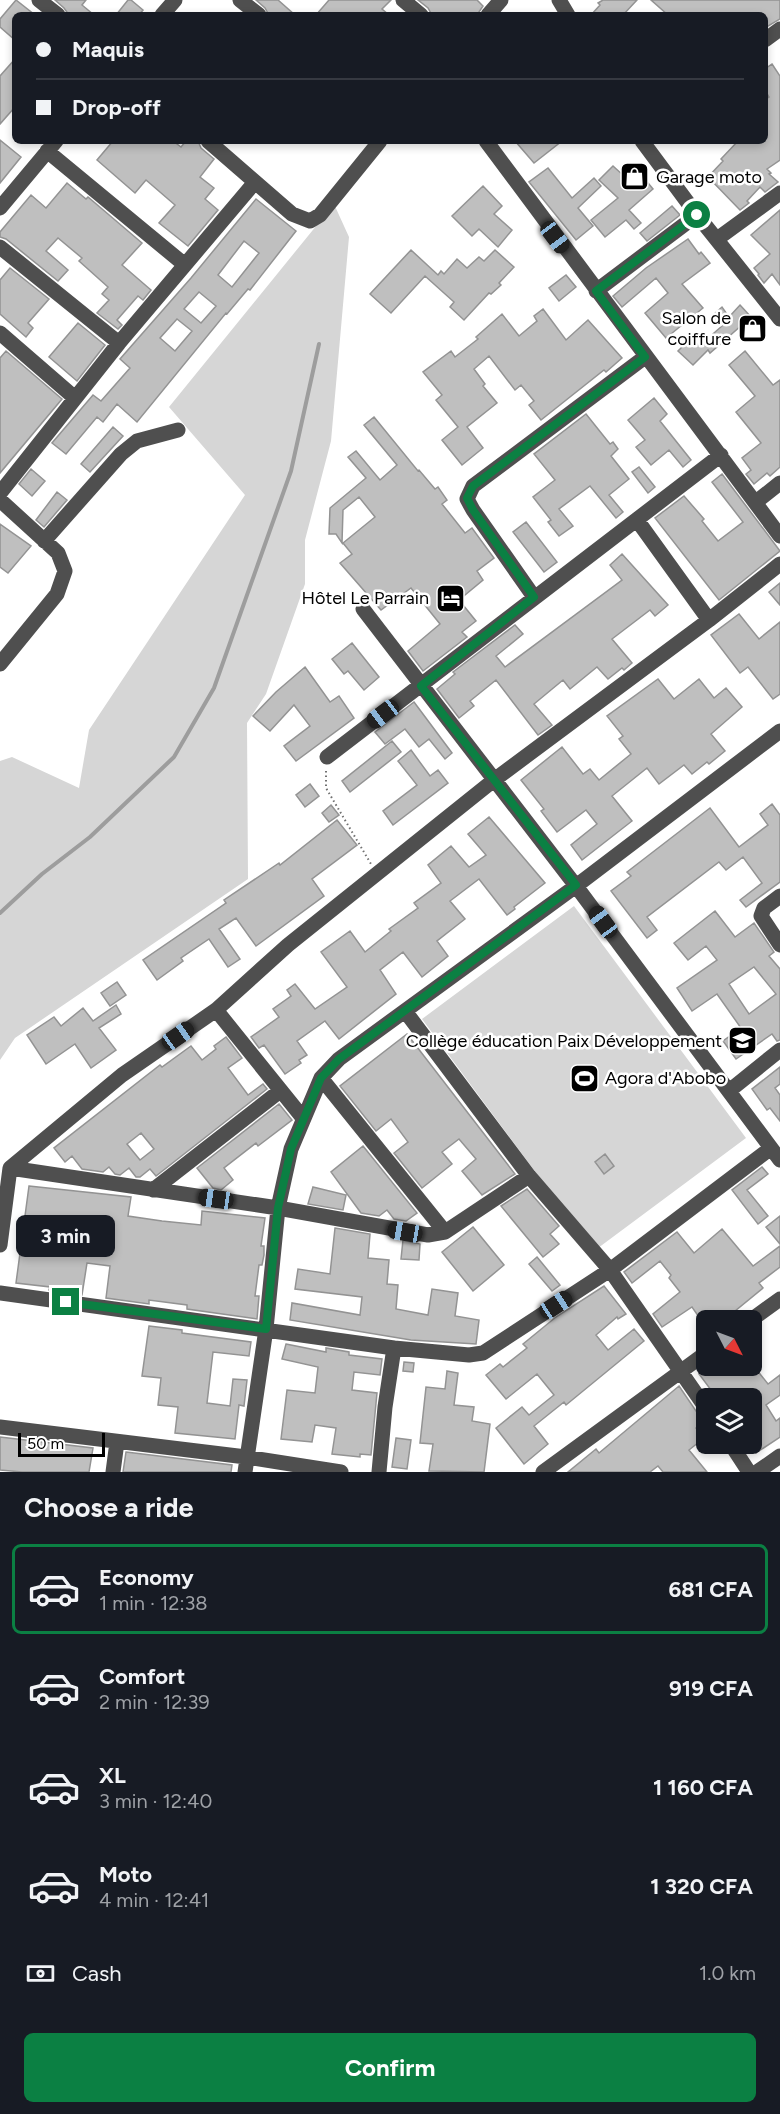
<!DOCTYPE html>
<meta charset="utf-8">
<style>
body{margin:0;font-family:Figtree,sans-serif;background:#242831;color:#f1f3f6;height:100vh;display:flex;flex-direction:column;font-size:22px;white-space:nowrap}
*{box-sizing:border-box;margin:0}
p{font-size:20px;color:#9ea1a6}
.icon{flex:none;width:33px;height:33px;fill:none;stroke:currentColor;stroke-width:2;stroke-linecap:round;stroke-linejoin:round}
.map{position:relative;height:1472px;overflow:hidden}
.details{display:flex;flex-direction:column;background:#171b24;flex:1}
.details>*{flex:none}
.hud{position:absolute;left:12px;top:12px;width:756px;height:132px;border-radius:9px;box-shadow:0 3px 9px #0003;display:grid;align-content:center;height:132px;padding:0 24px;background:#171b24}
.needle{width:39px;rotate:132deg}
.fabs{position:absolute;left:696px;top:1310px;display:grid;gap:12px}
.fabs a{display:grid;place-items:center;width:66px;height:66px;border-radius:9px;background:#171b24;box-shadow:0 3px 9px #0003;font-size:30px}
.scale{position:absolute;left:18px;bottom:15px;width:87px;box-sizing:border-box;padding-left:6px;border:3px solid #000;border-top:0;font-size:16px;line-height:21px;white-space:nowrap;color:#000;-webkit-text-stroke:4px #fff;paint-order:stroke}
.end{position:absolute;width:27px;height:27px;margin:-14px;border:8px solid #0b8043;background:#fff;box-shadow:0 0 0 3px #fff}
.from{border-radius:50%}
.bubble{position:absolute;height:42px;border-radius:9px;background:#171b24;box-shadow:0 3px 9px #0003;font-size:20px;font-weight:700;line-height:42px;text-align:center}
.car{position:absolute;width:18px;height:36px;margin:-18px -9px;border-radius:8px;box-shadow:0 0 4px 2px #0007;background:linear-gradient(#222 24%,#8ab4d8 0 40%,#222 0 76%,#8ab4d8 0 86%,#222 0)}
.hud b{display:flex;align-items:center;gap:21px;height:57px;font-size:22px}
.hud b+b{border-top:2px solid #363941}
.hud i{width:15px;height:15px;background:#f1f3f6}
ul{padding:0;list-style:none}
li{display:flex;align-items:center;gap:18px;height:90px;margin:0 12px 9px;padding:0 12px;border:3px solid transparent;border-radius:9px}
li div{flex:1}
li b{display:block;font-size:22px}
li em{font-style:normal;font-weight:700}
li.on{border-color:#0b8043}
li>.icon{width:54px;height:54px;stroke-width:1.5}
h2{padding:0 24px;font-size:27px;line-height:72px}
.pay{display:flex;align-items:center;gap:15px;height:66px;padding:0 24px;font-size:22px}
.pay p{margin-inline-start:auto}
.action{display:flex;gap:12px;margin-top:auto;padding:12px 24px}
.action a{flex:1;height:69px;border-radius:9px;background:#0b8043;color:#fff;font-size:24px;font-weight:700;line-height:69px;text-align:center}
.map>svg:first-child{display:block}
</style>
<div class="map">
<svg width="780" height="1472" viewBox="0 0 780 1472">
<rect width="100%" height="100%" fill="#fff"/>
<path fill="#d6d6d6" d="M334 204 349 237 331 441 305 540V584L266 694 247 723 248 879 15 1038 0 1060V761L12 757 79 788 89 730 245 495 169 407Z
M574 906 746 1138 594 1251 422 1019Z"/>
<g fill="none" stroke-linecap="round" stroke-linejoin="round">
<path stroke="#9d9d9d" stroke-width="4" d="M0 913 42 874 90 837 174 757 214 688 291 471 319 344"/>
</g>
<path fill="#bfbfbf" stroke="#939393" stroke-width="1.5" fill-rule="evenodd" d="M16 0 35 15H15V40L0 27V19Z
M55 0H86L82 5 94 15H69L64 8Z
M128 0H131L143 10 139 15H116Z
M256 0H278L295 15H269L265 8Z
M329 0H391L382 9 389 15H316Z
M418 0H477L483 6 477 15H432L428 8Z
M603 0H637L623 15H591L600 5 598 3Z
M651 0H780V19L765 28V15H668Z
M15 59V107L0 124V76Z
M772 64 780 76V160L767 169 771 173 769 174 778 182 765 192 760 187 747 201 749 203 740 210 708 177 723 161 721 159 738 141H765V100L769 97 765 90V69Z
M0 140 21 157 0 183Z
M113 141H173L181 147 186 141H198L201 148 214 159 200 177 214 188 205 199 218 210 188 246 159 223 175 205 146 180 135 193 97 160Z
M515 141H562L534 163Z
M613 166 635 186 644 178 653 189 629 210 641 223 634 229 626 220 605 237 591 220 618 198 599 180Z
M548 168 572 198 594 178 601 186 578 208 593 226 576 240 529 182Z
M67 183 86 199 88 197 142 243 122 265 151 290 143 300 138 296 117 320 122 325 118 329 97 313 109 300 102 294 108 287 79 261 82 258 58 238 46 251 68 270 58 281 6 239 0 237V232L31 195 46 208Z
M483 186 502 206 494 214 512 230 498 247 479 229 472 236 452 216Z
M256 199 296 231 250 290 248 289 227 314 226 313 137 422 117 404 103 422 97 417 66 454 52 443 93 395 101 401 130 368 120 359 191 278ZM244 241 259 253 232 287 218 275ZM199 292 216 306 201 323 184 309ZM177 319 192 331 175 351 160 338Z
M672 206 680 215 647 241 640 233Z
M780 210V285L772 274 764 283 758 275 759 274 754 268 770 254 751 235Z
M688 239 699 254 701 252 710 263 682 284 703 308 666 338 645 313 668 293 656 278 622 307 613 296 646 268Z
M411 250 438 275 441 271 444 274 457 259 467 268 479 257 484 261 495 250 514 267 499 283 501 285 491 294 489 293 464 320 450 307 454 302 425 276 391 313 370 294Z
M10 268 49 299 28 323 33 328 26 337 0 314V280Z
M566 275 576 287 559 301 549 288Z
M740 305 751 317 710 353 708 350 693 365 678 351 691 338 699 346 722 326 713 315 722 307 729 317Z
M543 309 566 340 588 320 622 358 606 372 604 370 541 420 529 405 534 401 521 385 515 390 489 356 474 369 485 384 483 386 497 403 467 427 483 448 462 465 442 440 458 427 436 400 442 395 423 372 451 351 455 357 478 339 476 337 502 314 519 336 537 321 534 316Z
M78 323 105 345 77 381 49 357Z
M6 351 62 399 0 473V358Z
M745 351 773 385 780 380V467L770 476 767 473 754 484 746 474 751 470 742 458 761 443 736 412 755 396 729 365Z
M654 398 667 414 660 421 691 460 683 467 669 450 651 465 636 447 645 440 628 420Z
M586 414 610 444 613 442 618 449 611 456 629 479 609 495 623 512 616 518 590 486 559 509 573 526 559 536 548 522 551 520 533 497 555 480 534 454Z
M374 417 418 471 419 470 435 489 438 487 447 500 442 504 465 533 472 528 494 558 477 571 483 580 459 600 476 621 462 632 467 637 423 671 408 651 440 624 411 588 381 610 340 563 352 554 343 543 375 517 359 497 343 510 342 543 336 534H329L330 508 366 478 348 457 356 451 380 480 397 465 364 425Z
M113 427 123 436 90 472 81 464Z
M639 467 655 487 648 493 632 472Z
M31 469 45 481 32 496 19 484Z
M722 474 780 551 719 600 655 518 684 496 704 519 702 521 718 541 743 522 712 482Z
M57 492 67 500 44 527 36 520Z
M526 522 557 562 544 572 513 532Z
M0 524 31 546 8 573 0 567Z
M622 554 668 605 655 616 650 610 612 639 632 663 624 670 622 668 608 679 597 667 570 689 563 680 534 704 552 725 538 735 496 680 470 701 474 706 459 718 437 689 455 674 453 672 515 625 523 634 496 656 505 667 622 580 610 565Z
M780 583V605L769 592Z
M739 614 759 639 780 622V694L773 699 748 667 740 673 711 635Z
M352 643 379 677 364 690 348 671 344 674 332 659Z
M305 667 330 702 339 696 354 718 296 761 284 746 310 726 294 705 270 731 253 716 276 692Z
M658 679 674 699 699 679 714 698 726 688 742 707 711 734 725 751 709 764 707 762 692 774 684 765 659 784 647 768 612 796 632 821 582 860 571 845 597 824 586 810 557 832 541 811 544 809 521 780 562 747 583 774 590 769 599 780 631 754 619 739 623 736 607 716Z
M414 702 452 753 445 759 429 739 419 747 405 729 385 744 375 732Z
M392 741 401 752 350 792 342 781Z
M411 750 430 776 438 770 448 783 393 825 383 811 417 785 398 761Z
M310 784 319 796 305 807 296 795Z
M772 804 780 815V882L746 907 740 900 762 883 743 857 726 870 719 862 647 917 657 930 647 938 611 891 631 876 627 872 710 808 739 847 768 825 760 814Z
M331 805 339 815 329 822 322 813Z
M489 817 545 883 514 907 515 909 507 915 479 879 450 901 465 919 437 941 448 956 422 977 403 952 380 970 396 994 339 1039 325 1021 297 1041 307 1055 299 1060 301 1063 285 1074 264 1045 259 1048 251 1037 279 1017 273 1009 291 996 287 990 295 984 315 1009 347 987 321 952 350 931 365 952 391 931 389 929 418 908 414 903 441 883 428 865 451 846 469 867 486 855 468 834Z
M337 820 357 845 312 879 324 896 256 946 236 918 219 929 240 959 228 967 209 939 181 958 183 961 157 980 143 960 226 903 224 900 279 863 280 865Z
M715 911 735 937 754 923 774 952 769 956 780 969V1040L777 1041 772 1034 736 1059 723 1041 741 1028 717 994 692 1011 677 988 717 960 706 946 688 960 674 943ZM754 967 776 994 749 1014 729 984Z
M117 982 126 995 110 1006 101 993Z
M116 1005 121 1014 99 1028 116 1050 91 1068 75 1044 46 1064 27 1035 54 1017 61 1026 83 1008 93 1021Z
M407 1034 515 1174 482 1195 462 1171 476 1159 459 1139 442 1152 452 1164 422 1188 394 1153 408 1142 391 1119 376 1131 340 1086Z
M226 1037 242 1058 228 1068 248 1095 263 1084 267 1089 156 1176 150 1169 140 1177H136L129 1168 120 1175 115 1174 109 1167 103 1172 82 1169 72 1156 65 1162 54 1148 160 1065 162 1067 191 1046 202 1060 216 1049 214 1046ZM141 1133 154 1149 140 1160 127 1144Z
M780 1067V1084L775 1088 780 1095V1121L770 1108 767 1110 752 1089Z
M279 1104 292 1120 258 1146 256 1143 224 1168 233 1180 221 1190 213 1188 197 1168Z
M363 1146 417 1213 406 1221 394 1219 387 1210 379 1216 361 1213 331 1172Z
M605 1154 614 1166 604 1174 595 1162Z
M762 1167 768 1174 747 1190 768 1216 758 1224 732 1190Z
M29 1186 131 1197 128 1216 162 1221 201 1225 202 1211 265 1218 261 1246H264V1255L262 1265H259L255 1296H259L257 1319 187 1309V1305L149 1300V1304L106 1298 110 1266 87 1263 82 1295 49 1290 50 1287 16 1283Z
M313 1187 346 1195 343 1210 308 1204Z
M527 1189 559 1226 550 1234 559 1244 543 1257 501 1206Z
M780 1216V1244L766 1227Z
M473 1227 504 1265 473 1291 442 1252Z
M335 1228 370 1234 368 1258 389 1260 387 1284 398 1285 396 1309 428 1315 432 1289 458 1293 455 1316 479 1320 476 1344 411 1340 290 1320 292 1303 360 1315 362 1297 295 1289 298 1269 330 1274Z
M722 1229 753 1266 780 1246V1267L759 1283 763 1288 724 1320H701L692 1307 662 1327 653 1314 680 1292 669 1278 671 1275 660 1261 632 1283 624 1272 677 1232 694 1253Z
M403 1240 420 1244 419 1260 401 1259Z
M537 1257 560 1285 552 1291 529 1264Z
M604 1286 626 1314 618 1319 617 1317 596 1335 608 1350 634 1329 644 1341 566 1405 564 1402 534 1426 548 1444 524 1464 496 1428 522 1407 529 1415 554 1395 537 1374 506 1399 486 1375 500 1364 503 1367 527 1348 523 1344 556 1317Z
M149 1326 182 1330V1333L251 1342 249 1356 213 1352 207 1403 230 1406 233 1379 247 1380 244 1406 239 1405 235 1439 175 1433 178 1407 158 1405 161 1378 142 1376Z
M286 1344 326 1352V1348L349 1352V1355L382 1359 380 1375 354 1372 352 1390 377 1393 371 1455 360 1454V1457L332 1454 336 1428 315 1425 312 1442 281 1439 287 1390 315 1393 318 1367 282 1359Z
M404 1362 414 1363 413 1372 403 1371Z
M711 1365H753L768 1384 780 1375V1395L766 1405 776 1421 780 1418V1437L756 1453 752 1446V1398H717L699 1374Z
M447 1371 458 1373 454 1405 474 1407 472 1421 490 1424 484 1472 429 1471 433 1444 420 1443 426 1387 445 1389Z
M679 1386 698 1414 706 1418 696 1428 704 1438 689 1450 707 1472H663L658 1466 650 1472H568L596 1449 599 1453Z
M0 1437 93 1448 89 1472H22L0 1470Z
M396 1438 411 1440 407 1469 392 1467Z
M126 1452 232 1465 231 1472H123Z"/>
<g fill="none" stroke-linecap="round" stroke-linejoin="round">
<path stroke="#717171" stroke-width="2" stroke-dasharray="1.5 3" stroke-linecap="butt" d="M326 771V788L371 864"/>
<path stroke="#4f4f4f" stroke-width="15" d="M39 0 58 15
M240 0 259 15
M403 0 421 15
M559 0 568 15
M162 15 175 0
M488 15 501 0
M765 40 780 29
M208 141 292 214 310 221 320 215 380 141
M486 141 780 536
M642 141 697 215 780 319
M47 151 185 265
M0 208 56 141
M717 239 780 193
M0 247 119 343
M596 291 697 215
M0 333 75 398
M0 493 119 343 255 182
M0 500 58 553 65 571 57 594 0 664
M756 502 780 483
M637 520 709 620
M44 541 121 454 137 441 178 430
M534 597 473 510 467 499 473 486 645 357
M363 609 576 886 780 1160
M327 757 721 455
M780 896 764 908 761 916 780 945
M216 1010 303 1118
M405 1011 529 1176 610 1270 706 1408
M321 1078 445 1232
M729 1091 780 1050
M10 1168 278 1208 428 1235 445 1232 529 1176
M153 1190 280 1091
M0 1245 10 1168 122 1075 216 1010 288 945 494 780 709 620 780 564
M0 1293 394 1348 385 1407 379 1472
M751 1320 780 1299
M394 1348 469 1355 483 1353 610 1270 771 1148
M0 1427 246 1457 341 1472
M730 1443 749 1472
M113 1472 117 1442
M245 1472 266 1329 278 1208 291 1149 321 1078 339 1059 576 886 780 731
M543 1472 706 1353
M757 1472 780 1456"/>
</g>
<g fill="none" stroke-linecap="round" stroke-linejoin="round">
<path stroke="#0b8043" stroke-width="8" d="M66 1302 266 1329 278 1208 291 1149 321 1078 339 1059 576 885 421 686 534 597 473 510 467 498 473 486 645 357 596 291 697 215"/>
</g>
<defs>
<symbol id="shop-square" viewBox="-11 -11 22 22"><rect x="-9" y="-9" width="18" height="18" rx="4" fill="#000" stroke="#fff"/><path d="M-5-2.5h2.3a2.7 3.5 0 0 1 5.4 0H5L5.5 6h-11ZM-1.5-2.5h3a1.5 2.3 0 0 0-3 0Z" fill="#fff"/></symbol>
<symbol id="hotel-square" viewBox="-11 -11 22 22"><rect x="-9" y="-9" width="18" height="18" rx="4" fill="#000" stroke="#fff"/><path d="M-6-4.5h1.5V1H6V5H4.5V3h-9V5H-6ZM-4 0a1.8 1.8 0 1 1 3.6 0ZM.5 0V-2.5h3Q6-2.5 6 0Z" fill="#fff"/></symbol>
<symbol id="school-square" viewBox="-11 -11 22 22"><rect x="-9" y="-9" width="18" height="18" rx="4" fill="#000" stroke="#fff"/><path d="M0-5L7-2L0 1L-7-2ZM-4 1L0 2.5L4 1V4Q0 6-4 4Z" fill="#fff"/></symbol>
<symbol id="stadium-square" viewBox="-11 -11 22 22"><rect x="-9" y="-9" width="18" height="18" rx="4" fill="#000" stroke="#fff"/><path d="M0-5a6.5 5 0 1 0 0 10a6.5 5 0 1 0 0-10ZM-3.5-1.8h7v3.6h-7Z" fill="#fff"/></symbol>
</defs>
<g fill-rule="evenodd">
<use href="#shop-square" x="618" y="160" width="33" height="33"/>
<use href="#shop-square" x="736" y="312" width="33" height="33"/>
<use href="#hotel-square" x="434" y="582" width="33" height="33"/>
<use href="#school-square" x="726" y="1024" width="33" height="33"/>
<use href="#stadium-square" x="568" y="1062" width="33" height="33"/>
</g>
<g text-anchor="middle" stroke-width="5" stroke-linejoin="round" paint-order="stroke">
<g font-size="18" fill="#000" stroke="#fff" text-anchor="end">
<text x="656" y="183" text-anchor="start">Garage moto</text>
<text x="731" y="324">Salon de<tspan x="731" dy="21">coiffure</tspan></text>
<text x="429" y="604">Hôtel Le Parrain</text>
<text x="722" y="1047">Collège éducation Paix Développement</text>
<text x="605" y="1084" text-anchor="start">Agora d'Abobo</text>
</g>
</g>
</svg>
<div class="fabs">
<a><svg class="needle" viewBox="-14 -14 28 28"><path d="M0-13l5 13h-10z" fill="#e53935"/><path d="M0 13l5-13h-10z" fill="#9ea1a6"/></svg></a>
<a><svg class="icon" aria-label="layers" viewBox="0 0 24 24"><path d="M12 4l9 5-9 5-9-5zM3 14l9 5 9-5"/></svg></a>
</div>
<div class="scale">50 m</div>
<i class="end from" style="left:697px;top:215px"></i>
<i class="end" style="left:66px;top:1302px"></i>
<div class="bubble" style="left:16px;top:1215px;width:99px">3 min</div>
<i class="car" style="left:555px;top:237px;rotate:143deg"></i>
<i class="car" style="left:383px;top:714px;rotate:233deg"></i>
<i class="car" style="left:603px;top:922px;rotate:324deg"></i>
<i class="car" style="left:178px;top:1036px;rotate:55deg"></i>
<i class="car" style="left:216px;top:1199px;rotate:278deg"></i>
<i class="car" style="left:405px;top:1232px;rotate:280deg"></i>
<i class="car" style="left:556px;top:1305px;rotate:57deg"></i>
<div class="hud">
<b><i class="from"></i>Maquis</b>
<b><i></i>Drop-off</b>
</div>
</div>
<section class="details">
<h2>Choose a ride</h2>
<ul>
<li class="on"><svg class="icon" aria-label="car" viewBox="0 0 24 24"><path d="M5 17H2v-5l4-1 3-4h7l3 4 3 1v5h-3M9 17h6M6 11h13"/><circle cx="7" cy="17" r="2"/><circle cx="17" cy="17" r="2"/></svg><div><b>Economy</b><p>1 min · 12:38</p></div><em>681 CFA</em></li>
<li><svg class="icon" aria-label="car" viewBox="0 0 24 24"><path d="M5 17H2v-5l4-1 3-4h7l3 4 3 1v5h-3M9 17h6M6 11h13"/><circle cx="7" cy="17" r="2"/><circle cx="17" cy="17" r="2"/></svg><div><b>Comfort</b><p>2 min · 12:39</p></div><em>919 CFA</em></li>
<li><svg class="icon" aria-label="car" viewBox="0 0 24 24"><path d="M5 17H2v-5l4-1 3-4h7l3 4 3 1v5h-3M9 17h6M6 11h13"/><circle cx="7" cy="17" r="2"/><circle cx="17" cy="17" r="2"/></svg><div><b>XL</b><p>3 min · 12:40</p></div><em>1 160 CFA</em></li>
<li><svg class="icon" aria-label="car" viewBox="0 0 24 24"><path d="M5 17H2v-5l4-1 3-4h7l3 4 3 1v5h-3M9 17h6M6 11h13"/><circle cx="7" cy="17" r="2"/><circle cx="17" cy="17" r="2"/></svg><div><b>Moto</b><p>4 min · 12:41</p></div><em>1 320 CFA</em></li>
</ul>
<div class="pay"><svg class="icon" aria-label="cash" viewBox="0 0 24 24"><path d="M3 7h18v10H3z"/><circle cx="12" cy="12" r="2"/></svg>Cash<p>1.0 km</p></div>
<div class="action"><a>Confirm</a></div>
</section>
